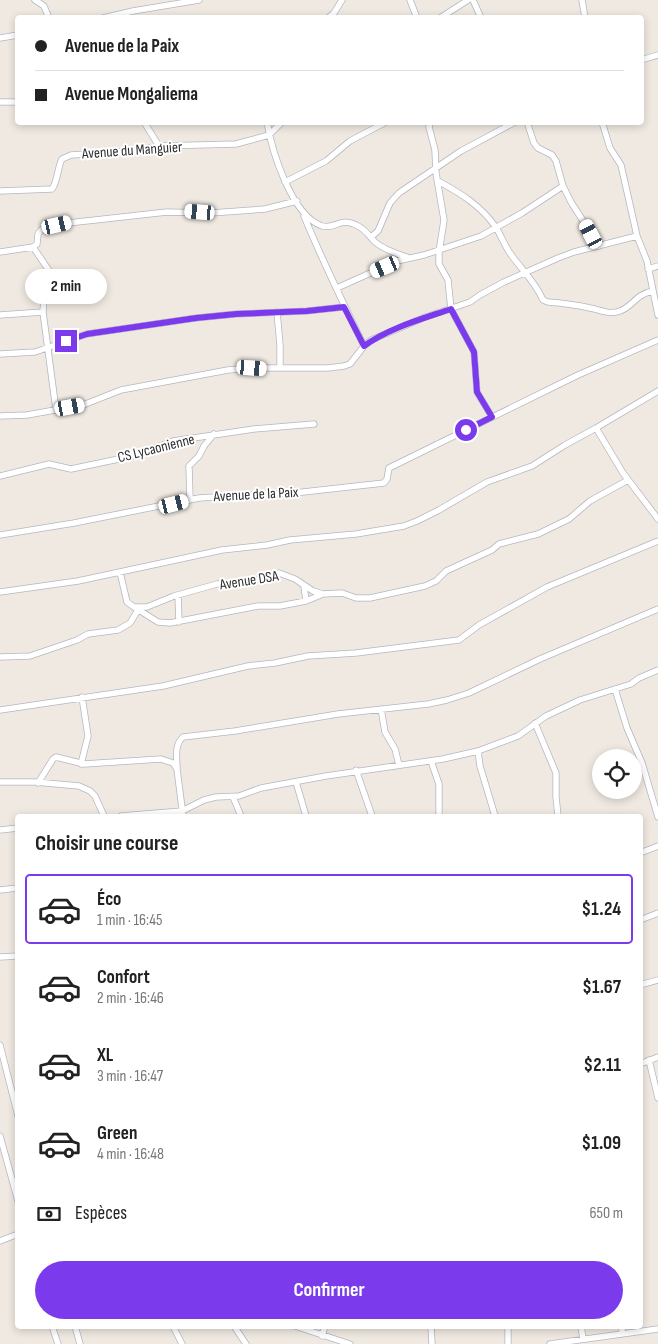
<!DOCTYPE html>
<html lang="fr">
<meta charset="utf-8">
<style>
body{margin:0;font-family:"Sofia Sans Condensed",sans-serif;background:#f2f2f2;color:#222;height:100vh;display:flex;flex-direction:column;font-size:19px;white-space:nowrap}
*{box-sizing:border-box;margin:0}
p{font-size:16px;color:#767676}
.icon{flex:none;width:28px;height:28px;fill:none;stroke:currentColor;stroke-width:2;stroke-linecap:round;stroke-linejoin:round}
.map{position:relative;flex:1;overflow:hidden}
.panel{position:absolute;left:15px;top:814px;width:628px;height:515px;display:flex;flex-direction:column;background:#fff;border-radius:5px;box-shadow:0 2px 8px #0003}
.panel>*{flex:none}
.banner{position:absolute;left:15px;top:15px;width:629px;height:110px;border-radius:5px;box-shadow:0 2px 8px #0003;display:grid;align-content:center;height:110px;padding:0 20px;background:#fff}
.controls{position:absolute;left:592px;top:749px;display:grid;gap:10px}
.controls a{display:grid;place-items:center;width:50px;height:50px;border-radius:50%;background:#fff;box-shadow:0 2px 8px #0003;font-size:25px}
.end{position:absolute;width:22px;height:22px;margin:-11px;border:6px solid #7c3aed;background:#fff;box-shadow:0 0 0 2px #fff}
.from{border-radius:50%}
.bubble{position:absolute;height:35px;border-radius:18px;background:#fff;box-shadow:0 2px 8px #0003;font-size:16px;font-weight:700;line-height:35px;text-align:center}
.car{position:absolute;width:15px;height:30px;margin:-15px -8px;border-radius:6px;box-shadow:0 0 4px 1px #0007;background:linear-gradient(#fff 24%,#345 0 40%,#fff 0 76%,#345 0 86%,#fff 0)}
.banner b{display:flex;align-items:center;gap:18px;height:48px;font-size:19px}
.banner b+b{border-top:1px solid #e0e0e0}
.banner i{width:12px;height:12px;background:#222}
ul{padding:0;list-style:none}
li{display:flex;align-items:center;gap:15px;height:70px;margin:0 10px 8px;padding:0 10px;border:2px solid transparent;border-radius:5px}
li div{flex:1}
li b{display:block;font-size:19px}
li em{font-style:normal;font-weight:700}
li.current{border-color:#7c3aed}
li>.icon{width:45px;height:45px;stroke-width:1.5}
h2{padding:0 20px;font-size:22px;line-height:60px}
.pay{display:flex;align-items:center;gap:12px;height:55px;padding:0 20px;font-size:19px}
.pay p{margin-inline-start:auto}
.cta{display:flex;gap:10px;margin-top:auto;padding:10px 20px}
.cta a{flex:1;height:58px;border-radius:30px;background:#7c3aed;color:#fff;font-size:20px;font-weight:700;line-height:58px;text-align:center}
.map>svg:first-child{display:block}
</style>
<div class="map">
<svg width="658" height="1344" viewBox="0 0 658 1344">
<rect width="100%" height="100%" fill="#efe9e1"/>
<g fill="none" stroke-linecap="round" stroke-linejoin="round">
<defs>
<path id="minor" d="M35 0 44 6 49 18
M410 0 417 18
M473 0 481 18
M582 0 585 18
M103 18 133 11 199 0
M328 18 334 13 342 0
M440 18 468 0
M0 38 18 35
M641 60 658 55
M0 102H18
M144 122 159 146
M267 122C272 152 292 216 322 226 336 230 339 216 358 226 366 230 369 236 375 242 384 250 398 254 409 258
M430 122 429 127 435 150 436 173 444 220 439 252V264L448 280 451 309 474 352 477 392 492 417
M527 122 534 143 538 148 552 155 556 161 563 186 571 202 599 246
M602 122 610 148 621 165 637 236 647 261 658 315
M438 181C460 193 480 205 495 226 501 235 505 247 512 256 523 271 536 283 543 300L548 302C561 303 577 305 590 308 601 310 609 315 620 311 634 306 634 295 653 291
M285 182 326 161 350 141 386 122
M0 191 52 189C58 181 57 169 62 159L71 155 132 151 159 146 236 144 269 135 282 122
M304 216C322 260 343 303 364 346
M371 237 378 231 390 203 399 193 461 151 515 122
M33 247 52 275 44 298 43 312 56 410
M0 252 33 247 37 244 38 234 41 230 47 227 68 223 167 212 211 213 265 209 297 201
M648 269 658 266
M337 288 397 261 424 255 481 236 522 213 563 186
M277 312 280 345V368
M0 315 43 312
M0 354 35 352 87 334 196 318 236 314 307 311 344 307
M0 416 27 415 83 405 121 390 228 370 252 368H328L344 366 350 364 364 346 371 340 423 318 470 302 480 295 504 282 558 258 574 252 637 236
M596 428 623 473 658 519
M0 476 49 464 71 469 133 456 173 441 254 429 314 424
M190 500 189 466 199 456 204 446 214 434
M0 535 74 523 199 498 303 492 384 483 387 479 389 468 391 467 578 375 658 340
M120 572 127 602 134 607H147L174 596 217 584 253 581 279 573 295 579 313 591 323 594 342 593 356 598H370L425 586 436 581 446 571 492 550 499 544 538 534 569 519 590 501 628 480
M304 586 306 601
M0 592 78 581 222 550 267 545 290 540 356 534 404 526 417 521 439 510 487 482 532 466 565 445 596 428 658 391
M178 595 179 622
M134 607 158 622 170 623 258 606H280L306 601 323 594
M0 657 30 656 77 640 88 634 118 630 130 623 138 610
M615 689 627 728 642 763 658 817
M381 709 385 732 395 749 399 765
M0 710 163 686 248 666 275 663 308 656 356 653 459 640 479 625 547 587 658 541
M535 723 556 773V797L558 816
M478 751 480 766 495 816
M431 761 439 784V816
M81 764 88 736 82 697
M177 769C177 758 174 745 183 737L235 731 338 714 428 704 447 700 469 693 540 659 658 609
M356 770 372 816
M0 782H35L79 786 90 791 95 796 104 816
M296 782 306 816
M38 783 53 759 56 757 84 764 161 759 173 763 177 769 183 816
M233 797 241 816
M121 816 182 811 204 800 216 797 239 796 261 788 326 776 443 759 478 751 518 736 546 716 580 700 631 684 639 678 658 670
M0 830 18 828
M640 853 658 846
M0 890 18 888
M640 920 658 913
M0 957 18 956
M640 985 658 980
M0 1045 18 1116
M649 1060 658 1098
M640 1064 658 1057
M0 1136 18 1201
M0 1241 18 1234
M52 1326 58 1344
M75 1326 80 1344
M173 1326 182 1344
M234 1326 246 1344
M295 1326 350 1344
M431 1326 432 1344
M581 1326 583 1339
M622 1334V1326
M322 1336 325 1326
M508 1344V1326
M550 1344 658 1329"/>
</defs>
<use href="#minor" stroke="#b4b7c1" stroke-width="7"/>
<use href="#minor" stroke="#fff" stroke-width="5.5"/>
</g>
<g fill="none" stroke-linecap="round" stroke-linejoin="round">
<path stroke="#7c3aed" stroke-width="6" d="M66 341 87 334 196 318 236 314 307 311 344 307 364 346C389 328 422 319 451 309L474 352 477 392 492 417 466 430"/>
</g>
<g text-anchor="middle" stroke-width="4" stroke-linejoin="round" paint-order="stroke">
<g font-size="15" fill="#2e2e2e" stroke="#fff">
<text transform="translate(132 150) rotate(-4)" y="5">Avenue du Manguier</text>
<text transform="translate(156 448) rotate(-14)" y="5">CS Lycaonienne</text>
<text transform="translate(256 494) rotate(-3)" y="5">Avenue de la Paix</text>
<text transform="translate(249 580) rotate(-9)" y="5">Avenue DSA</text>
</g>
</g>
</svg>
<div class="controls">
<a><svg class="icon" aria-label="locate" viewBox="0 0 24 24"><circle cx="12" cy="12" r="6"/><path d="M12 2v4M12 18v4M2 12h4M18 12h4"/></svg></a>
</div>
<i class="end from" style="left:466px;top:430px"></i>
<i class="end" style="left:66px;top:341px"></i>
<div class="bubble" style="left:25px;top:269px;width:82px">2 min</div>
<i class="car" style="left:200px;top:212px;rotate:274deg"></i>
<i class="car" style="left:57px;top:225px;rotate:77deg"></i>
<i class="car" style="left:591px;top:234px;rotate:332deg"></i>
<i class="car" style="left:385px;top:267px;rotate:247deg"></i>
<i class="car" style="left:252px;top:368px;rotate:94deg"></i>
<i class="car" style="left:70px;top:407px;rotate:80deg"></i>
<i class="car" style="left:174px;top:504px;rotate:76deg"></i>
<div class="banner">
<b><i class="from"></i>Avenue de la Paix</b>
<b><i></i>Avenue Mongaliema</b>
</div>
<section class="panel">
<h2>Choisir une course</h2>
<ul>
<li class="current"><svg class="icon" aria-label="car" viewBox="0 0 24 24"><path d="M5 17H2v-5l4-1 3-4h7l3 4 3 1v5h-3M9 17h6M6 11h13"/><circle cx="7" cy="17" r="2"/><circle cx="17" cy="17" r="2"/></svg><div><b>Éco</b><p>1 min · 16:45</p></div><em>$1.24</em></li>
<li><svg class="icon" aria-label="car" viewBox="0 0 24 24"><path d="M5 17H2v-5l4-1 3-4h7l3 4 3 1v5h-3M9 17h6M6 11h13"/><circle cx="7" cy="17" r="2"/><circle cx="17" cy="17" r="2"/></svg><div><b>Confort</b><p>2 min · 16:46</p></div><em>$1.67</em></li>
<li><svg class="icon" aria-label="car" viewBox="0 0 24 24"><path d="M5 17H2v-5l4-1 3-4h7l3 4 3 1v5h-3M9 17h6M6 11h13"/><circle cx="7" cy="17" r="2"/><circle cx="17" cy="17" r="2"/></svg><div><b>XL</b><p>3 min · 16:47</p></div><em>$2.11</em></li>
<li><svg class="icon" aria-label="car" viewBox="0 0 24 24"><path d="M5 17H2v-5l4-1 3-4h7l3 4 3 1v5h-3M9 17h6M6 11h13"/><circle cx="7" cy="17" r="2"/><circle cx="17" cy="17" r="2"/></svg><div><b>Green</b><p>4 min · 16:48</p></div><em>$1.09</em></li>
</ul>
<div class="pay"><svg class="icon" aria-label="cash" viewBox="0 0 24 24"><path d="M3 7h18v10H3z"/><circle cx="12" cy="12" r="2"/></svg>Espèces<p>650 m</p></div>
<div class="cta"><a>Confirmer</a></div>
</section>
</div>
